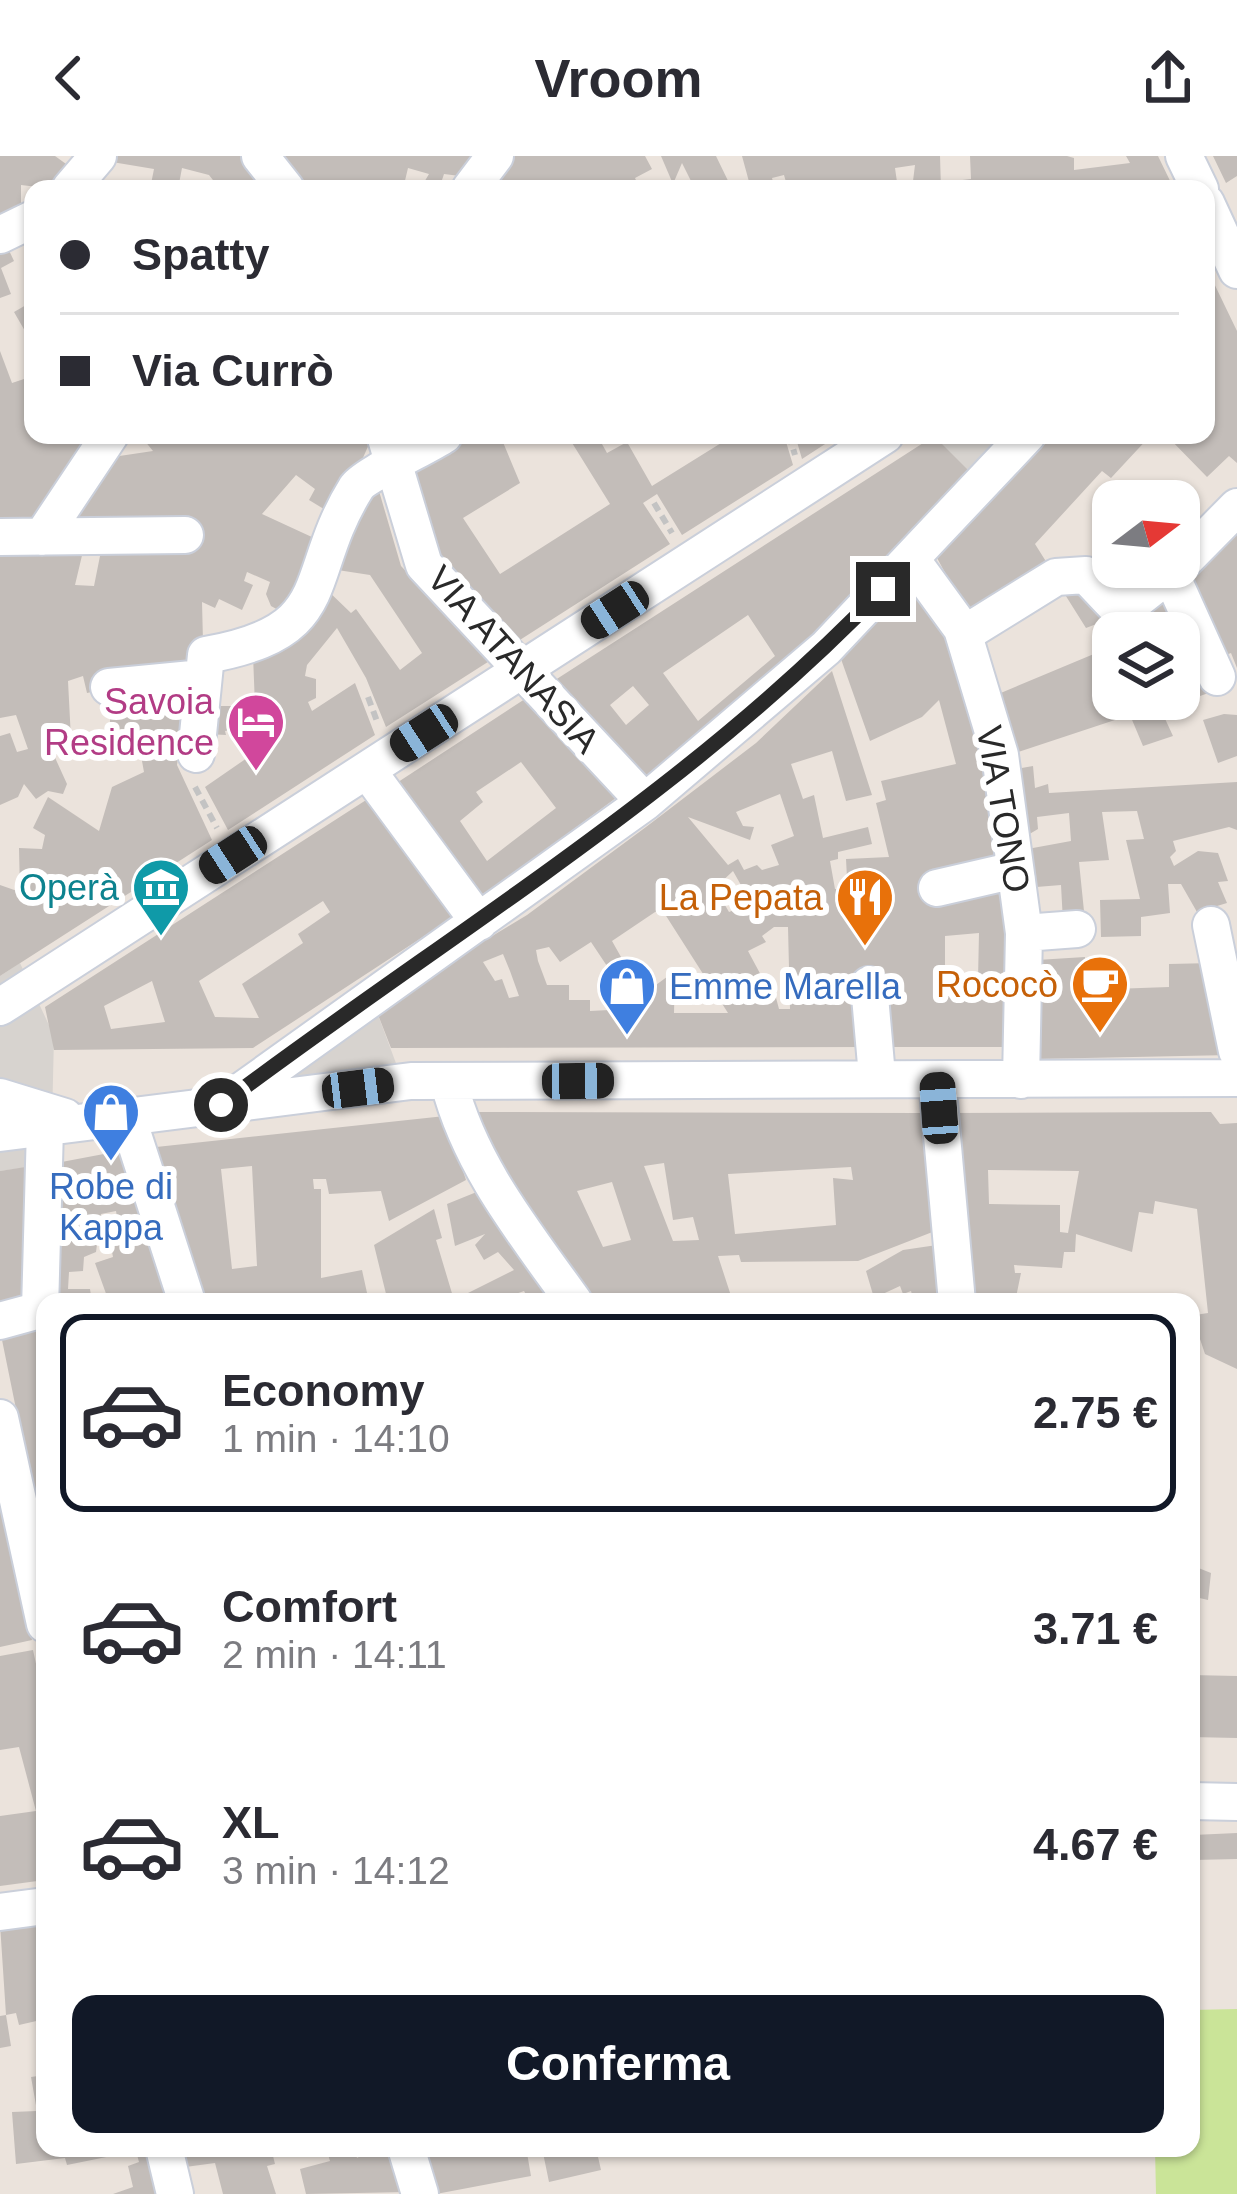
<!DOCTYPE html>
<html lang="it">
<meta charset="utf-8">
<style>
body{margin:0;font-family:Arial,sans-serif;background:#f7f7f7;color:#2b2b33;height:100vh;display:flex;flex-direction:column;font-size:45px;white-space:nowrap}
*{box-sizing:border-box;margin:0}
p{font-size:39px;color:#7c7c81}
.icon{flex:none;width:66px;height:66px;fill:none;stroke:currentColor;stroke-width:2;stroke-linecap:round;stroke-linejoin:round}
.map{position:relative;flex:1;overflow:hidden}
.side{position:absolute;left:36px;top:1137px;width:1164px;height:864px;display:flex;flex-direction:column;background:#fff;border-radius:24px;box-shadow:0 3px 9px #0004}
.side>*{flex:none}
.hud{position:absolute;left:24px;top:24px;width:1191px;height:264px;border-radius:24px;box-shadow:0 3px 9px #0004;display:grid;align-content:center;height:264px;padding:0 36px;background:#fff}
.needle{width:78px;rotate:74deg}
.controls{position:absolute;left:1092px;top:324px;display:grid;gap:24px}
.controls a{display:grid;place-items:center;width:108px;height:108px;border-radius:24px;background:#fff;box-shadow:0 3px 9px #0004;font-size:60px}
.end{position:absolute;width:54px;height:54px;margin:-27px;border:15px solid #292929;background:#fff;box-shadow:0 0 0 6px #fff}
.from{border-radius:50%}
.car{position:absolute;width:36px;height:72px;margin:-36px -18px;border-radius:15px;box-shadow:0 0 9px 3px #0007;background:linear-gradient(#222 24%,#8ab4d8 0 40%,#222 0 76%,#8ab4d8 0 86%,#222 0)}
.hud b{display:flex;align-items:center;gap:42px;height:114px;font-size:45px}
.hud b+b{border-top:3px solid #e1e1e2}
.hud i{width:30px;height:30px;background:#2b2b33}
ul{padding:21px 0 0;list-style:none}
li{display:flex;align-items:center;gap:36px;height:198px;margin:0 24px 18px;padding:0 12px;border:6px solid transparent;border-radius:24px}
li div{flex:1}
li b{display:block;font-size:45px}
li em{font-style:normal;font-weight:800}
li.active{border-color:#111827}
li>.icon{width:108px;height:108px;stroke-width:1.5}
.action{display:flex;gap:24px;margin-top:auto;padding:24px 36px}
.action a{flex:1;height:138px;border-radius:24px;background:#111827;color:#fff;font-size:48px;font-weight:800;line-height:138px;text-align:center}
header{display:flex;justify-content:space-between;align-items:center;height:156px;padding:0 36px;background:#fff;font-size:54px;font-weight:800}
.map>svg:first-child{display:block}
</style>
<header><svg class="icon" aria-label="back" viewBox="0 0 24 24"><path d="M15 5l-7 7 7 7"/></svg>Vroom<svg class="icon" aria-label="share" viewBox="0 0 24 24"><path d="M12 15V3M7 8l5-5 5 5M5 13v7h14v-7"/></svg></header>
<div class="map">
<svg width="1237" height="2038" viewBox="0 0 1237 2038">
<rect width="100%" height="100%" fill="#ebe3dc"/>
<path fill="#cae498" d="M1237 1853V2038H1156L1155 1992H1191V1854Z"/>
<path fill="#d7d3cf" d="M933 279H1054L990 345Z
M20 807 54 880 51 1008 0 1015V820Z
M375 851 403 926 221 949Z"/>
<path fill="#c3bdb9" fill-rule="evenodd" d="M0 0H55L73 13 55 33 21 29V60L0 70Z
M113 0H242L268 33H220L209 19 182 12 178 33H150L154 13 106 5Z
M280 0H485L460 20 444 18 439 33H420L429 18 408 12 403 33H307Z
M506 0H645L652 13 635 22 640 33H478Z
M661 0H716L732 33H695L682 7 673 28Z
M742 0H940L941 33H912L915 9 895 12 898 33H788L784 19 772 22 775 33H751Z
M970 0H1067L1074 2V14L1130 7 1126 0H1158L1174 33H955L954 25 971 23Z
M1213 0H1237V20L1226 27Z
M6 88 14 105 1 112 11 138 0 142V90Z
M1210 119 1237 175V307L1229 300 1207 321 1166 279H1206Z
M33 145V189L14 156Z
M0 195 12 227 33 220V279H94L44 367 0 373Z
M120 279H373L337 361 309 344 315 333 296 319 262 358 327 388 289 460 271 450 266 438 270 426 247 416 244 425 253 429 242 454 219 443 215 452 202 446 203 486 193 513 87 537 83 520 68 525 71 583 52 595 67 628 63 638 48 635 36 643 24 628 18 641 0 649V580L10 577 17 596 28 593 16 559 0 562V388L84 391 75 429 94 430 101 395 120 398 132 389 53 375 106 302 153 295 144 284 125 287Z
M457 279H500L520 327 463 362 500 418 610 348 569 282 576 279H597L607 297 627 286 652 330 734 279H784L793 309 682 379 657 338 643 347 670 388 512 489 439 405 408 312Z
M795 279H839L802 303Z
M1054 279H1151L1111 322 1102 315 1035 388 1052 415 971 465 936 400Z
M934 280 969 315 814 479 644 622 549 528ZM748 459 775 500 698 565 663 517ZM633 530 649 549 626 569 610 549Z
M379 335 401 410 491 504 386 571 366 522 337 472 307 509 305 520 316 523V542L308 546 312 555 355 527 375 579 228 674 205 631 247 602 239 572 225 575 226 579 207 578 211 550H255L253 499 325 432 351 457 356 453 400 514 422 497 370 419 331 413 363 338Z
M1237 365V512L1231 497 1215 503 1179 424Z
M1113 401V411H1161L1125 446 1097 417Z
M1072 425 1112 462 1086 472 1064 437Z
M906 433 954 480 991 599 1008 722 1013 891H881L872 811 861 813 868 891 391 892 375 851 527 759 646 671 756 587 832 515 872 639 846 645 832 595 791 608 803 643 814 639 823 682 868 671 872 688 838 696V703L830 705 835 733 847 732 850 749 868 747 863 720 847 722 846 703 889 701 876 647 886 644 881 625 956 608 939 544 922 561 870 585 841 503ZM780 638 794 680 771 689 779 709 762 714 757 709 744 714 738 703 728 709 688 661 750 684 754 671 743 670 736 656ZM733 715 746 738 737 743 742 751 729 756 715 732ZM661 752 728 857H674L675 815 645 837 625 808 612 785ZM774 771H788L790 853H779L771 823H763L748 795 766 786 762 780ZM979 777 978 823H945V780ZM591 786 609 813V854L590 855V844H569V829H547L538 805 536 794 549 791 560 806ZM503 798 510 815 519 840 509 842 502 823 495 825 483 806Z
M1176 436 1214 535 1161 554 1173 580 1143 590 1130 559 1009 599 996 539 1113 490V543H1179V477L1123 473Z
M188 531 177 609 212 684 0 820V729L20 736 19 692 42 693 45 679 33 672 48 641 99 675 112 631 144 616 136 572 110 574V537Z
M528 541 624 636 475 746 389 632ZM521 606 556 652 487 705 460 665 483 646 476 636Z
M1224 558 1237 559V600L1218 607 1203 564Z
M1033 610 1035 632 1048 628 1049 637 1237 626V674L1229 671 1173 685 1176 695 1170 701 1174 710 1198 695 1218 697 1228 725 1218 726 1227 747 1197 756 1181 728H1168L1170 757 1141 761V780L1101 781 1100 744 1140 743 1126 684 1144 683 1137 655 1102 656 1109 704 1079 706 1085 765 1063 766 1061 729 1024 732 1022 694 1071 685 1069 657 1037 661 1038 673 1021 683 1011 614Z
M377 637 461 756 253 892 54 894 45 851ZM323 745 330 756 298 778 303 787 242 828 259 862 215 861 199 825ZM152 825 165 866 111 873 104 850Z
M1085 801V834L1169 831V808L1213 807 1231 899 1036 903 1037 804Z
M468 956 922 957 935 1075 858 1105 741 1106 739 1099 718 1100 733 1146H684L681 1137 633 1146H584ZM664 1007 673 1064 693 1061 699 1084 673 1085 644 1010ZM851 1011 853 1024 833 1022 836 1069 735 1078 728 1018ZM612 1026 631 1084 603 1091 577 1035Z
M1211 956 1220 968 1237 967V1213L1205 1198 1199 1180 1195 1159 1208 1157 1197 1053 1155 1045 1153 1058 1139 1056 1132 1096 1076 1078 1075 1096H1064L1062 1112 1014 1109 1015 1117H1021L1015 1146H970L951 957ZM988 1014 1079 1015 1068 1077 1060 1076V1049L989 1048Z
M445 960 466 1024 389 1065 381 1035 329 1038 326 1023H313L314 1033H321V1122L362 1114 369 1146H314L313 1142 199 1146 147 992ZM252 1010 257 1110 232 1113 221 1013Z
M125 994 172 1146H109L95 1107 113 1101 109 1080 120 1078 116 1055 101 1058 96 1096 84 1101 83 1115 69 1116 68 1133H90L92 1146H55L51 1008Z
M38 1009 32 1149 0 1158V1015Z
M484 1033 563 1146H530L524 1135 510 1140 512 1146H388L374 1089 434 1053 442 1082 436 1084 454 1144 514 1114 498 1096 484 1104 475 1089 485 1078 455 1090 447 1048Z
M937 1089 944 1146H914L911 1135 903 1138 900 1130 874 1142 866 1115 903 1094Z
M45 1164V1386H43L0 1174Z
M0 1348 32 1484 0 1491Z
M1191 1409 1211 1417 1208 1444 1191 1440Z
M33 1494 45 1549V1724L0 1730V1660L36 1655 19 1591 0 1594V1500Z
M1191 1519 1237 1520V1582L1191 1581Z
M1237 1677V1703L1194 1704 1193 1679Z
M45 1761V1863L19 1869 16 1857 6 1859 11 1890 0 1892V1860L6 1859 0 1768Z
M45 1919V1953L37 1955 31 1921Z
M37 1955V1961L45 1960V1992H157L167 2038H113L133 2031 128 2010 139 2006 136 1995 67 2009 65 2002 16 2008 12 1956Z
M174 1992H271L275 2008 267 2010 276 2038H223L215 2007 178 2012Z
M326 1992H354L357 2002 375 1992H393L408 2036 306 2038 300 2013 330 2005Z
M419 1992H518L519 1998 527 1997 531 2020 436 2038Z
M542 1992H596L601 2014 549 2026Z"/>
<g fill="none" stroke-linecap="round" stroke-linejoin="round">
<defs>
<path id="minor" d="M260 0 286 33
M1184 0 1200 33
M70 33 98 0
M470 33 495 0
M1206 47 1237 114
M0 79 33 63
M385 279 424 409 645 646
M0 381 185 379
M42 381 110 279
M911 403 962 473 1000 599 1024 777 1021 924
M1179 410 1237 351
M1171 419 1217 521
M964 478 1056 421 1086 419 1121 456 1178 411
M109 531 203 522
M196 598 206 499C340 475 300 422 356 332 363 320 426 291 444 279
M367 614 479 766
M937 732 1015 714
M1211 769 1237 895
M1024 777 1077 773
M869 829 877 920
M0 851 885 279
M937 924 957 1146
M449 927C470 1010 525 1077 574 1146
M0 941 65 961
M226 946 645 646 826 492 1027 279
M127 960 187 1146
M0 977 411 925 1237 922
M0 1165 40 1154 45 972
M0 1262 45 1468
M1191 1645 1237 1646
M0 1756 45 1750
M164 1992 175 2038
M406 1992 420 2038"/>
</defs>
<use href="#minor" stroke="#cacfda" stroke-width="40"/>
<path stroke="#c3c3c3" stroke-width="6" stroke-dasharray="9 6" stroke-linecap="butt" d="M789 279 795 299
M654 347 672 377
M368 541 378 568
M195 631 217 672"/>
<use href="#minor" stroke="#fff" stroke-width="36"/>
</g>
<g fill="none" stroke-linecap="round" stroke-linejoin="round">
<path stroke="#292929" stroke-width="15" d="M221 949C445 780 688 637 883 433"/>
</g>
<defs>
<symbol id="hotel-pin" viewBox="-11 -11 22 30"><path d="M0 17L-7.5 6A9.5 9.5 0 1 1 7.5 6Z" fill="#d1479c" stroke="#fff"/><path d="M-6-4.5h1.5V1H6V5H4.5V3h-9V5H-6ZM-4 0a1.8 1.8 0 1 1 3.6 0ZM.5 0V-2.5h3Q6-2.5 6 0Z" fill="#fff"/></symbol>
<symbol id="museum-pin" viewBox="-11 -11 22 30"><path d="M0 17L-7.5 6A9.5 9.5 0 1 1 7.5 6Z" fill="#0f9aa8" stroke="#fff"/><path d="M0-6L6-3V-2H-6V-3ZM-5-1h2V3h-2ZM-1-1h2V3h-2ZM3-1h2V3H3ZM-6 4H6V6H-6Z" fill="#fff"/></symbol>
<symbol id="restaurant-pin" viewBox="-11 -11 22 30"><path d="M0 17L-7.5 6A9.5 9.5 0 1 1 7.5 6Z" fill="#e8710a" stroke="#fff"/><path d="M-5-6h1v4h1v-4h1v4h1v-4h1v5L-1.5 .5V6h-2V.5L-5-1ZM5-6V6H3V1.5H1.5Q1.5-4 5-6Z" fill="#fff"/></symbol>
<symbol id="cafe-pin" viewBox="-11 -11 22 30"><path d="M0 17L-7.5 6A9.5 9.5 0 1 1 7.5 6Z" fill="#e8710a" stroke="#fff"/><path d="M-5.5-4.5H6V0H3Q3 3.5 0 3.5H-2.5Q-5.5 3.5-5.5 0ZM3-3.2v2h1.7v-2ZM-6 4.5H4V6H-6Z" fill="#fff"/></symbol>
<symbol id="shop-pin" viewBox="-11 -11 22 30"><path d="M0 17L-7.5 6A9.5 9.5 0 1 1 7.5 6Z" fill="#3f7fe0" stroke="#fff"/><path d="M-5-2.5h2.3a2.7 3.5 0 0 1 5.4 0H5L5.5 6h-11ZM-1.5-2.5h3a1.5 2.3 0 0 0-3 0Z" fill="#fff"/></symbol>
</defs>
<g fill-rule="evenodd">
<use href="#hotel-pin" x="223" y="533" width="66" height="90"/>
<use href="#museum-pin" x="128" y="698" width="66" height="90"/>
<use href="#restaurant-pin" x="832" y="708" width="66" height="90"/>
<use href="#cafe-pin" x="1067" y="795" width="66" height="90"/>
<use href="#shop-pin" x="594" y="797" width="66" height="90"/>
<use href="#shop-pin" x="78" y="923" width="66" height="90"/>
</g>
<g text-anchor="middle" stroke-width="12" stroke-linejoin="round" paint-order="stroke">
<g font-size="36" fill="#292929" stroke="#fff">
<text transform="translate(514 503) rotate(48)" y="13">VIA ATANASIA</text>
<text transform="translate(1004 653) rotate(80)" y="13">VIA TONO</text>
</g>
<g font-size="36" fill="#b23c85" stroke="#fff" text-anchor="end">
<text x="214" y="558">Savoia<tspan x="214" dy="41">Residence</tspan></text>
</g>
<g font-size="36" fill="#0d838f" stroke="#fff" text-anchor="end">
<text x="119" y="744">Operà</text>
</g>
<g font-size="36" fill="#c56008" stroke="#fff" text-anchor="end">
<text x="823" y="754">La Pepata</text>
<text x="1058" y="841">Rococò</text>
</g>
<g font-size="36" fill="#366cbe" stroke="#fff" text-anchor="start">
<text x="669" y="843">Emme Marella</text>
<text x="111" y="1043" text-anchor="middle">Robe di<tspan x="111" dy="41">Kappa</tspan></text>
</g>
</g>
</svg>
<div class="controls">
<a><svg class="needle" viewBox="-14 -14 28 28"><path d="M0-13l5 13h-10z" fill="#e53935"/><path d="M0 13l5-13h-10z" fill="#7c7c81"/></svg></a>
<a><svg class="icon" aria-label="layers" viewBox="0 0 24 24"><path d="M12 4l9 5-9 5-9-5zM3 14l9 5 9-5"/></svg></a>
</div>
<i class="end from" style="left:221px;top:949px"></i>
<i class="end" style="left:883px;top:433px"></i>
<i class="car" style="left:615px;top:454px;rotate:237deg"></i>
<i class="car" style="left:424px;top:577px;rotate:237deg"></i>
<i class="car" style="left:233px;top:699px;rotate:237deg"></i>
<i class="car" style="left:578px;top:925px;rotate:89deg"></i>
<i class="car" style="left:358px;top:932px;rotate:83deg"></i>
<i class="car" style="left:939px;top:952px;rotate:356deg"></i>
<div class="hud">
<b><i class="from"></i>Spatty</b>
<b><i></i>Via Currò</b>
</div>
<section class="side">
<ul>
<li class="active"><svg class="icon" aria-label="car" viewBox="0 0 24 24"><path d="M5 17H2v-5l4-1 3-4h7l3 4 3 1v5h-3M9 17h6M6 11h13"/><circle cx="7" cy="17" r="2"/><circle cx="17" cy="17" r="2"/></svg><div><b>Economy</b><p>1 min · 14:10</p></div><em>2.75 €</em></li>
<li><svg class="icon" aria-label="car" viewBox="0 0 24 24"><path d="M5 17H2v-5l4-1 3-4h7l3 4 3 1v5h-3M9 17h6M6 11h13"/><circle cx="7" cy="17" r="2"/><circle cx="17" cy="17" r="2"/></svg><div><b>Comfort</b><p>2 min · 14:11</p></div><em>3.71 €</em></li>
<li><svg class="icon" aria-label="car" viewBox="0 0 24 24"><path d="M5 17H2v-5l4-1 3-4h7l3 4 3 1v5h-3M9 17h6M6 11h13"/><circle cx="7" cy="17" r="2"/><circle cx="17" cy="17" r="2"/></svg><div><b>XL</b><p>3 min · 14:12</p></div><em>4.67 €</em></li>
</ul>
<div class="action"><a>Conferma</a></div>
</section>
</div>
